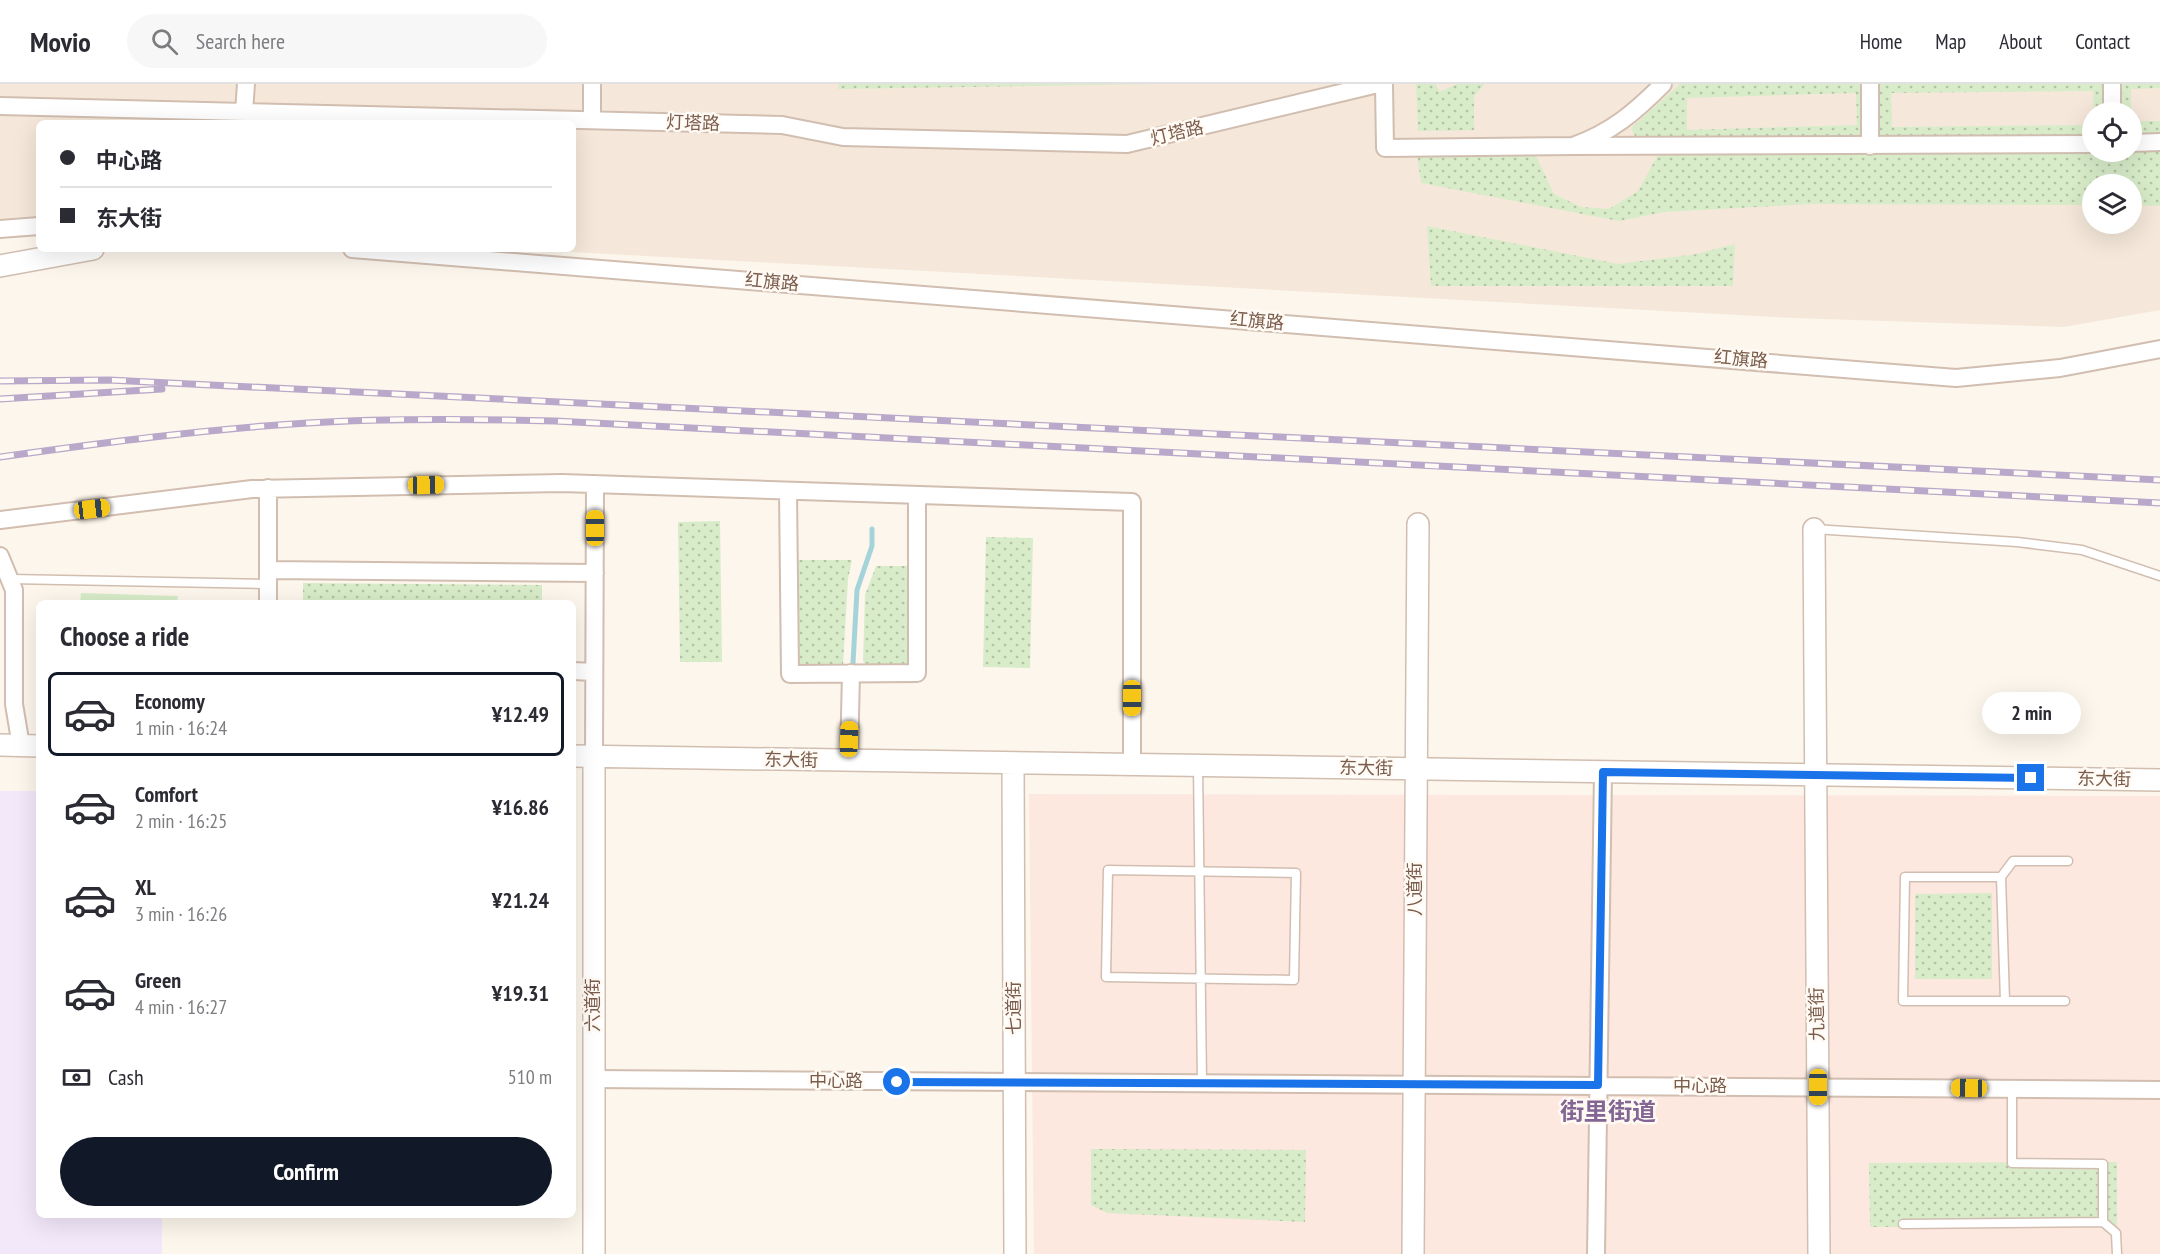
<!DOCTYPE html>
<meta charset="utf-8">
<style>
body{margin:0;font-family:"PT Sans Narrow","Noto Sans SC",sans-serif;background:#f7f7f7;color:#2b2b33;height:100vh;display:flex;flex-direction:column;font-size:22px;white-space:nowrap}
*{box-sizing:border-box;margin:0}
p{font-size:20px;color:#7c7c81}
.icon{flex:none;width:33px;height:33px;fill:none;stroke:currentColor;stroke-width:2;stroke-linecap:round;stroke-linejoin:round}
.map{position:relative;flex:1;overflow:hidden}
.panel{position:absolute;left:36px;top:516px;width:540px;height:618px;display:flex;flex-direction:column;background:#fff;border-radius:9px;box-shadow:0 6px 24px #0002}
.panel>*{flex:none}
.banner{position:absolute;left:36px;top:36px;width:540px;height:132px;border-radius:9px;box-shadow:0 6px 24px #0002;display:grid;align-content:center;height:132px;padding:0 24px;background:#fff}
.fabs{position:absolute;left:2082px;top:18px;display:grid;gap:12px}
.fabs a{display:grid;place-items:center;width:60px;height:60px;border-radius:50%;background:#fff;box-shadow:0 6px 24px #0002;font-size:30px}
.end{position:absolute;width:27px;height:27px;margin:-14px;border:8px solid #1a73e8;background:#fff;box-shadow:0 0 0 3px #fff}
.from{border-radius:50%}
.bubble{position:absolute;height:42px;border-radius:21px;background:#fff;box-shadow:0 6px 24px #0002;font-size:20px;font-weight:700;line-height:42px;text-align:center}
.car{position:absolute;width:18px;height:36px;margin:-18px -9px;border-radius:8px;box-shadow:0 0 4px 2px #0007;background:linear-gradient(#f5c518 24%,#345 0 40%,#f5c518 0 76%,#345 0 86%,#f5c518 0)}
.banner b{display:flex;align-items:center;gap:21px;height:57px;font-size:22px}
.banner b+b{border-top:2px solid #e1e1e2}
.banner i{width:15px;height:15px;background:#2b2b33}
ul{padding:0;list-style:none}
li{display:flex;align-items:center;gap:18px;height:84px;margin:0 12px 9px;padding:0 12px;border:3px solid transparent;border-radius:9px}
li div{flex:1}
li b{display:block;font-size:22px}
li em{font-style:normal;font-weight:700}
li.current{border-color:#111827}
li>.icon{width:54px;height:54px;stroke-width:1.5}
h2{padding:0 24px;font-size:27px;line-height:72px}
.pay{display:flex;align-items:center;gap:15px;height:66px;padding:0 24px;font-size:22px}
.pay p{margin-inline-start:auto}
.button{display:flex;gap:12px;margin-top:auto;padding:12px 24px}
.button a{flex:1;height:69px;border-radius:36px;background:#111827;color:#fff;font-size:24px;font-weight:700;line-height:69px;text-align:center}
header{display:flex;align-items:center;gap:36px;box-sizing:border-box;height:84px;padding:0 30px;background:#fff;border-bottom:2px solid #e1e1e2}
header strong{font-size:28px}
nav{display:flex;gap:33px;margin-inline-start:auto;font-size:21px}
.search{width:420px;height:54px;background:#f7f7f7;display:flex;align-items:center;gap:15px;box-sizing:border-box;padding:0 21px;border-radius:33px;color:#7c7c81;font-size:22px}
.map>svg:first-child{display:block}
</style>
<header>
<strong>Movio</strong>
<div class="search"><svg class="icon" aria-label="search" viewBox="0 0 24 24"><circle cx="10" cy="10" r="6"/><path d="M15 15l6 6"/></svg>Search here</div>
<nav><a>Home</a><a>Map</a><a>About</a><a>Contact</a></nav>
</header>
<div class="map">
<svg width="2160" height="1170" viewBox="0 0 2160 1170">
<defs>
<pattern id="grass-dots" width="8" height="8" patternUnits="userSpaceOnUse" patternTransform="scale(1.5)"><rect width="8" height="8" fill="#d8ecc9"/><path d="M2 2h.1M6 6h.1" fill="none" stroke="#b4c2a5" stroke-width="1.8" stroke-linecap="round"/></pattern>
</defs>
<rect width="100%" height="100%" fill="#fdf6ec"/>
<path fill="#f5e8da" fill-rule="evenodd" d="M0 0H2160V226L2064 243 1794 234 516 165H573V39H39V149L0 147ZM2092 28H2132V68H2092ZM2092 100H2132V140H2092Z"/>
<path fill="#fde8e0" d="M1029 710 2160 712V1170H1034Z"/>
<path fill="#f3e8fa" d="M0 707H39V1131H162V1170H0Z"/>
<path fill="url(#grass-dots)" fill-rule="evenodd" d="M839 0H1156L838 5Z
M1416 0H1436L1439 8 1457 0H1536H1485L1474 12V46L1418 47Z
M1680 0H2160V4L2131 5V28H2094L2093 7 1891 9 1892 43 2092 41V68H2132V37H2160V122L2132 121V100H2092V121L1812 120 1664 128 1619 137 1421 99 1417 71 1535 70 1554 110 1581 123 1609 125 1638 107 1658 71 1638 58 1631 44ZM1856 9 1857 41 1687 46V14Z
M1427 142 1618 180 1697 170 1735 160 1733 202H1431Z
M720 437 722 578H680L678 438Z
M986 453 1033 454 1030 584 983 583Z
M796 476H852L848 495 843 581H796Z
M876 482H909L910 581 867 582 863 577 865 511Z
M303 499 542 501V519H303Z
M1992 809V895H1915V810Z
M1091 1065 1306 1066 1305 1138 1107 1129 1091 1121Z
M2117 1078V1143H1870L1869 1079Z"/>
<path fill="#d8ecc9" d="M81 509 178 512 177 519H80Z"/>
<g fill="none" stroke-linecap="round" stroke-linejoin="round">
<path stroke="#a5d3da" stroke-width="5" d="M853 579 857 506 872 462V445"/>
<defs>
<path id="service" d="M1814 445 2017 458 2082 466 2160 492
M10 495 268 500
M1198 682 1202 999
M1108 786 1296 789 1294 896 1106 893Z
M2001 793 2013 777H2068
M2005 917 2001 793H1905L1903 917H2065
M2103 1138 2116 1149 2117 1170
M1903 1140 2103 1138V1080L2012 1079V1005"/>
<path id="minor" d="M592 0V36
M1384 0 1385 64 1573 62C1612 48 1635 28 1663 0
M1870 0V62
M0 22 782 41 843 53 1127 60 1378 0
M244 28 246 0
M2112 28V0
M2132 59 2160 58
M1573 62 2092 60
M0 145 39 142
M352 165 1956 294 2060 284 2160 265
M268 404V519
M788 407 790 590 917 589V412
M0 436 252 405 562 399 1132 418V681
M0 472 14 506V620L21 662
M268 486 595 489
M573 587 594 588
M594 673 595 400
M849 676 851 589
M593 995 2160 1006
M1596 1170 1603 688"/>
<path id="tertiary" d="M0 182 93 165
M1814 445 1819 1170
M0 661 39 662
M573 672 2160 696
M594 673V1170
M1013 679 1015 1170
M1413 1170 1418 440"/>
</defs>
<use href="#service" stroke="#d1beb0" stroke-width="11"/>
<use href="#minor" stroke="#d1beb0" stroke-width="20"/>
<use href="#tertiary" stroke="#d1beb0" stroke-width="24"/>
<use href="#service" stroke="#fff" stroke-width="8"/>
<use href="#minor" stroke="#fff" stroke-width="16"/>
<use href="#tertiary" stroke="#fff" stroke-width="21"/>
<defs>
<path id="rail" d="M0 297 109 296 2160 396
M0 315 162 305
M0 373C102 359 205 345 308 339 390 334 473 335 555 337L2160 419"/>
</defs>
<use href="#rail" stroke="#b9a8c9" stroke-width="7"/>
<use href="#rail" stroke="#fffaf3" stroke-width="4.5" stroke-dasharray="14" stroke-linecap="butt"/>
</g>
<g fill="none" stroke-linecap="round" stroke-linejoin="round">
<path stroke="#1a73e8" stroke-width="8" d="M897 998 1598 1001 1603 688 2031 694"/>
</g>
<g text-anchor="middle" stroke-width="5" stroke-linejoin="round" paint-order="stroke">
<g font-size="18" fill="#7a5c4d" stroke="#fffaf3">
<text transform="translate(693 39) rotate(2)" y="6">灯塔路</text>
<text transform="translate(1177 49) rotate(-13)" y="6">灯塔路</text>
<text transform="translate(772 198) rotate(5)" y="6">红旗路</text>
<text transform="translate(1257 237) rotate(5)" y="6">红旗路</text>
<text transform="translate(1741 275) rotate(5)" y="6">红旗路</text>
<text transform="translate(791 676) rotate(1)" y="6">东大街</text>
<text transform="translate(1366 684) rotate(1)" y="6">东大街</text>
<text transform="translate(2104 695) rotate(1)" y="6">东大街</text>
<text transform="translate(1415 805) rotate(-90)" y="6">八道街</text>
<text transform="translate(593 921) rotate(-90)" y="6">六道街</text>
<text transform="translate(1014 924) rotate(-90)" y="6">七道街</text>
<text transform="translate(1817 930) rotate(-91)" y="6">九道街</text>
<text x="836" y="1003">中心路</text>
<text x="1700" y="1008">中心路</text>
</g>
<g font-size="24" font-weight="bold" fill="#846695" stroke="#fffaf3">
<text x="1608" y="1036">街里街道</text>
</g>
</g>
</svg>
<div class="fabs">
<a><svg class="icon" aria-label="locate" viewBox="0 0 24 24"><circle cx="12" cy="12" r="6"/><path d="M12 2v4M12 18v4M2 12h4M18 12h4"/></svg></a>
<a><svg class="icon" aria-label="layers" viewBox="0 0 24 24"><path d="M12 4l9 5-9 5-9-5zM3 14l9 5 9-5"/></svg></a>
</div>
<i class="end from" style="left:897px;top:998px"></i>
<i class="end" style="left:2031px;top:694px"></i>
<div class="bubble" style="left:1982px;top:608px;width:99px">2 min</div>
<i class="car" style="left:426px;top:401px;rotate:89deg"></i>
<i class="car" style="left:92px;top:425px;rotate:83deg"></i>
<i class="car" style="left:595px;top:444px;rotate:0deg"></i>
<i class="car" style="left:1132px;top:614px;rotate:180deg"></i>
<i class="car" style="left:849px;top:655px;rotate:2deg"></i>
<i class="car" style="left:1818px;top:1003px;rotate:180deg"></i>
<i class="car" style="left:1969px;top:1004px;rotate:271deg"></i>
<div class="banner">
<b><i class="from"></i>中心路</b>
<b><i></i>东大街</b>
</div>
<section class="panel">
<h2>Choose a ride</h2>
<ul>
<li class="current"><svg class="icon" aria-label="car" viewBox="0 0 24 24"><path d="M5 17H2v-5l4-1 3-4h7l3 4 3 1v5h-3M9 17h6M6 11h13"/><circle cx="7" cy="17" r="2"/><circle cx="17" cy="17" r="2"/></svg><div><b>Economy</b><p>1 min · 16:24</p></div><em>¥12.49</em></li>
<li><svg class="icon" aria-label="car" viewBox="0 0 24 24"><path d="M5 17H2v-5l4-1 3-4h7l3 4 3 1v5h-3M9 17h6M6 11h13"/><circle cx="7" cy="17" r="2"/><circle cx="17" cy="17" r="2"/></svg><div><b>Comfort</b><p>2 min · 16:25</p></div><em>¥16.86</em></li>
<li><svg class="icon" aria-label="car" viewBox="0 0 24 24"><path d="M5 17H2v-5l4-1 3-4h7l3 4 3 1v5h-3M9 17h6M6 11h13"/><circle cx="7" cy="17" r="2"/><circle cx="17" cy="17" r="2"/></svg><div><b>XL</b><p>3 min · 16:26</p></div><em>¥21.24</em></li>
<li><svg class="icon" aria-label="car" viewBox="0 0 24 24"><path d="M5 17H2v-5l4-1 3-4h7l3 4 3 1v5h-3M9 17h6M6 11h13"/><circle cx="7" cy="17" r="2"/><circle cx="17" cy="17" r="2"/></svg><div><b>Green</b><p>4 min · 16:27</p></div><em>¥19.31</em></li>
</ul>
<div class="pay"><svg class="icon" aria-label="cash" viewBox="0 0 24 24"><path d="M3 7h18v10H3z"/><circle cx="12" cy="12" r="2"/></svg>Cash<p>510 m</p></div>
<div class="button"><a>Confirm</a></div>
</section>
</div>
